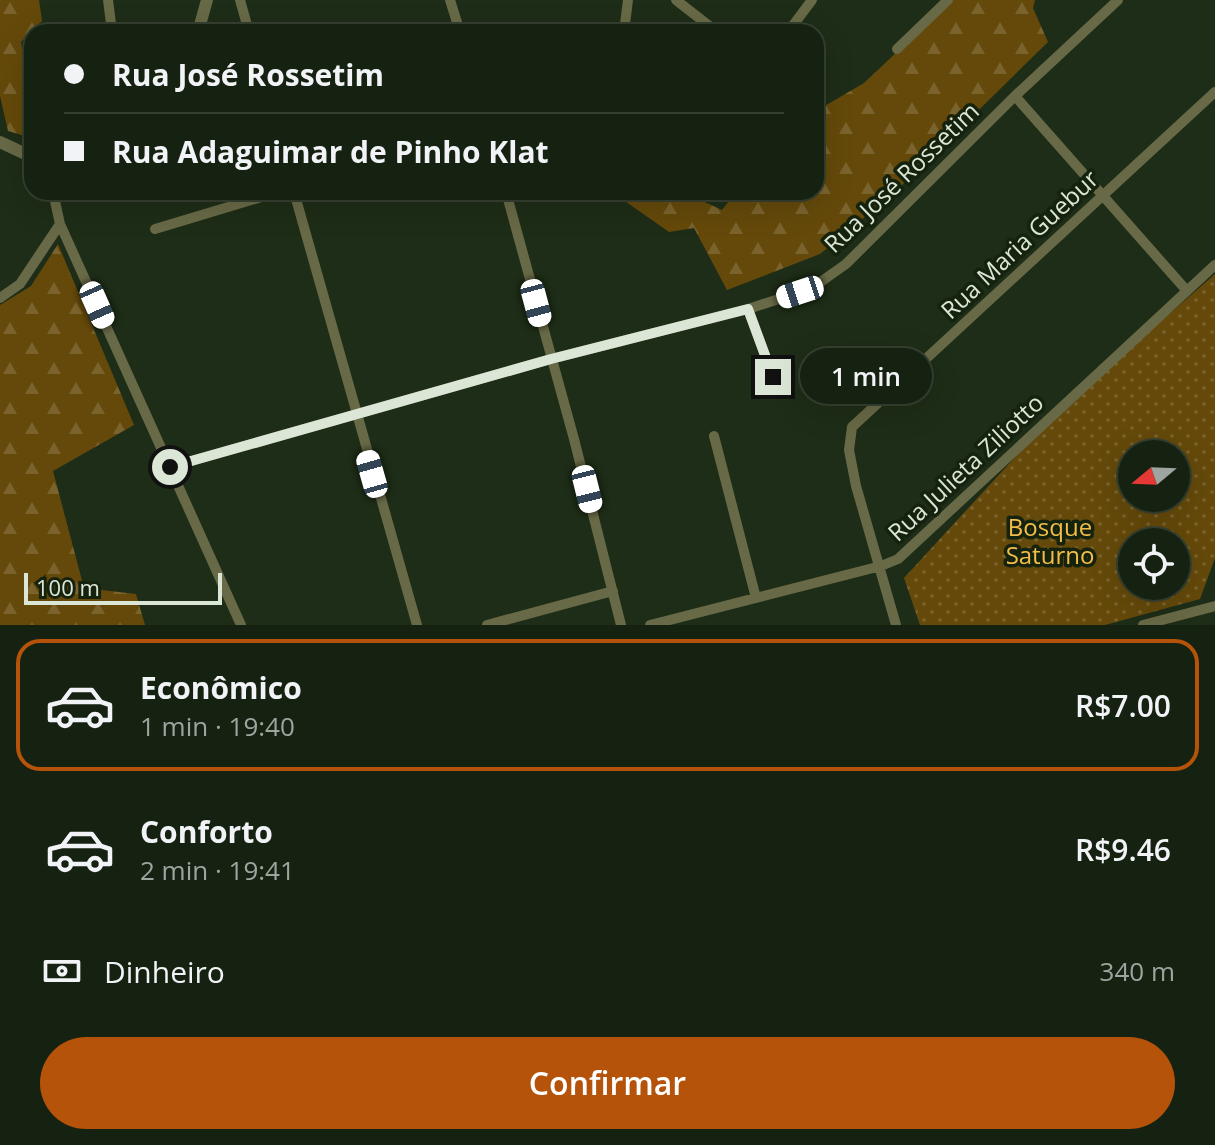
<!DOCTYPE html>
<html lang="pt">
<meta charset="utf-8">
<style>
body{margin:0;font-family:"Open Sans",sans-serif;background:#1f2a1a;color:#f1f3f6;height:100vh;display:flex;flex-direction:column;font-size:30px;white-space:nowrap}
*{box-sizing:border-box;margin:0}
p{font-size:26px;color:#9ea49f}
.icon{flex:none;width:44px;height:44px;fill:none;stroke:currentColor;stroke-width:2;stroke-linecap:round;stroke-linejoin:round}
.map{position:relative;height:625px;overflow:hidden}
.side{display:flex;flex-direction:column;background:#162211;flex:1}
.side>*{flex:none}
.top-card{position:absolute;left:24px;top:24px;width:800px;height:176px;border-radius:24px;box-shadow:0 8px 32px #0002,0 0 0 2px #353f31;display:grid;align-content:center;height:176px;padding:0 40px;background:#162211}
.needle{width:52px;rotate:251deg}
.controls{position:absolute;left:1118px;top:440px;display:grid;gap:16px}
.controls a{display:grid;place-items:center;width:72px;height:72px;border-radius:50%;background:#162211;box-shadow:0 8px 32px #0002,0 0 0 2px #353f31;font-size:40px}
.scale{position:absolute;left:24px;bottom:20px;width:198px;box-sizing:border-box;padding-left:8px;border:4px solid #dce6d7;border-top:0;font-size:22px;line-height:28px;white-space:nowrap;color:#dce6d7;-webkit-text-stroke:6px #15230e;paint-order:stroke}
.end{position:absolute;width:36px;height:36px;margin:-18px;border:10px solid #dce6d7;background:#111;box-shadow:0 0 0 4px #111}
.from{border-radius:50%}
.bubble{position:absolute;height:56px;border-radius:28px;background:#162211;box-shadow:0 8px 32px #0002,0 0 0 2px #353f31;font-size:26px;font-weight:600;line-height:56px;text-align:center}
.car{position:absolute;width:24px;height:48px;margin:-24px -12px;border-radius:10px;box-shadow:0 0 6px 2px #0007;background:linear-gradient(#fff 24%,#345 0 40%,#fff 0 76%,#345 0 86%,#fff 0)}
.top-card b{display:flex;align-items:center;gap:28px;height:76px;font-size:30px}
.top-card b+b{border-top:2px solid #353f31}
.top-card i{width:20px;height:20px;background:#f1f3f6}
ul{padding:14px 0 0;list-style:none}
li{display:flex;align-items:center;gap:24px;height:132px;margin:0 16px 12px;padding:0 24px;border:4px solid transparent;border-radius:24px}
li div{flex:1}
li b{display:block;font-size:30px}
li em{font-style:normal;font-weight:600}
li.selected{border-color:#b45309}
li>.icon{width:72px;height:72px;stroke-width:1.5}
.pay{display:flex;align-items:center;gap:20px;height:88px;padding:0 40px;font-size:30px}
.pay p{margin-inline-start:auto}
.button{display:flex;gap:16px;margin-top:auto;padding:16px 40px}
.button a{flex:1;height:92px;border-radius:48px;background:#b45309;color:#fff;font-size:32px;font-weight:600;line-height:92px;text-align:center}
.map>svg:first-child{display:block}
</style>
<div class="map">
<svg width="1215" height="625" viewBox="0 0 1215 625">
<defs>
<pattern id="forest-firs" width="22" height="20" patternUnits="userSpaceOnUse" patternTransform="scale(2)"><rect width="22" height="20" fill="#64490a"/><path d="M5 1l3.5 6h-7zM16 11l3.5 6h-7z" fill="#7a632d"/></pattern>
<pattern id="park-dots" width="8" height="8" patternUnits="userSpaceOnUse" patternTransform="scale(2)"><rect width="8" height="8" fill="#64490a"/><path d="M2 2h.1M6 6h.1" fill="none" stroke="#7a632d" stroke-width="1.8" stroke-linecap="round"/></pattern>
</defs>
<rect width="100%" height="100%" fill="#1e2d17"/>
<path fill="url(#forest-firs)" d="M0 0H39L42 21 21 42 25 70H32V138L8 131 0 96Z
M952 0H1035L1033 8 1048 42 896 191 820 254 727 290 694 228 669 232 612 192H683L722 210 736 192H816V111L864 83Z
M58 244 134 425 53 471 84 588 136 594 145 625H0V305L31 286Z"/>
<path fill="url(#park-dots)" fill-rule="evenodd" d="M1215 274V558L1200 599 1105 625H920L904 578 1052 417ZM1132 454H1176V498H1132ZM1132 542H1176V586H1132Z"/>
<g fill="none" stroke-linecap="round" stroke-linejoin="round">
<path stroke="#686946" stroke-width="10" d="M108 0 112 32
M240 0 249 32
M450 0 460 32
M676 0 717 32
M624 32 628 0
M788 32 812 0
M897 49 948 0
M1015 96 1187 291
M53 192 60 224 241 625
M294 192 417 625
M506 192 574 439 621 625
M155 229 278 192
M0 298 20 284 60 224
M748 309 773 377
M714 436 756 598
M170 467 551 359 748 309 800 292 822 281 846 264 1015 96 1118 0
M487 625 613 591
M650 625 881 566 898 559 1215 265
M896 625 856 486 849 450 852 427 1215 92
M1143 625 1215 606"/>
<path stroke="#686946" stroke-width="12" d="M198 32 207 0
M0 142 32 157"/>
</g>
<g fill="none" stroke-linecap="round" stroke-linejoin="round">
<path stroke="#dce6d7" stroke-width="10" d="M170 467 551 359 748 309 773 377"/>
</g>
<g text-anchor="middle" stroke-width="7" stroke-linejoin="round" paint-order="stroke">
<g font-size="24" fill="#dce6d7" stroke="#15230e">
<text transform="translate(902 178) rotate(-44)" y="8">Rua José Rossetim</text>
<text transform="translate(1020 245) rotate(-43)" y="8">Rua Maria Guebur</text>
<text transform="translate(966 468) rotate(-43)" y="8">Rua Julieta Ziliotto</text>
</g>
<g font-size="24" fill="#f4bd47" stroke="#15230e">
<text x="1050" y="536">Bosque<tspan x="1050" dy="28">Saturno</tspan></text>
</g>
</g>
</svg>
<div class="controls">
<a><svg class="needle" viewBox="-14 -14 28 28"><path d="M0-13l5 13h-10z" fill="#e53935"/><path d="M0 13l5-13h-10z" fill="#9ea49f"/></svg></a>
<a><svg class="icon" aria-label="locate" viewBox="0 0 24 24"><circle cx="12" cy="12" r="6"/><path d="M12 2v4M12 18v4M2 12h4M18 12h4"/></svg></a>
</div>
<div class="scale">100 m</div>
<i class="end from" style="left:170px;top:467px"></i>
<i class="end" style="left:773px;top:377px"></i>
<div class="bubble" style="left:800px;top:348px;width:132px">1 min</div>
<i class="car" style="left:800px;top:292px;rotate:252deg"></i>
<i class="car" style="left:536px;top:303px;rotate:165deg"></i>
<i class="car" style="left:97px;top:305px;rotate:156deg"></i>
<i class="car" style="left:372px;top:474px;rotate:344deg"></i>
<i class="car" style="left:587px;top:489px;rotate:166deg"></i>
<div class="top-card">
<b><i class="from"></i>Rua José Rossetim</b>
<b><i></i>Rua Adaguimar de Pinho Klat</b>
</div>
</div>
<section class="side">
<ul>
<li class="selected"><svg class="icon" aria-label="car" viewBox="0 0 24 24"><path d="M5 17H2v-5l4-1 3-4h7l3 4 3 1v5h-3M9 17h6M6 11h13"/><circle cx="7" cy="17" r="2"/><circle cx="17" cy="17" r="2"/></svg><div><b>Econômico</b><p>1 min · 19:40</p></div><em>R$7.00</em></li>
<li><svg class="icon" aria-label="car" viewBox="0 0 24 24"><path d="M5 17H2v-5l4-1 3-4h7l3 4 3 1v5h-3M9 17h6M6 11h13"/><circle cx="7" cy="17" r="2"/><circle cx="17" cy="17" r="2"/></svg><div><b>Conforto</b><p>2 min · 19:41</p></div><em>R$9.46</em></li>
</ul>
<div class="pay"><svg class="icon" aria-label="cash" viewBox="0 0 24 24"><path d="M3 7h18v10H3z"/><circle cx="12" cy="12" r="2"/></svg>Dinheiro<p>340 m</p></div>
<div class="button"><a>Confirmar</a></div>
</section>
